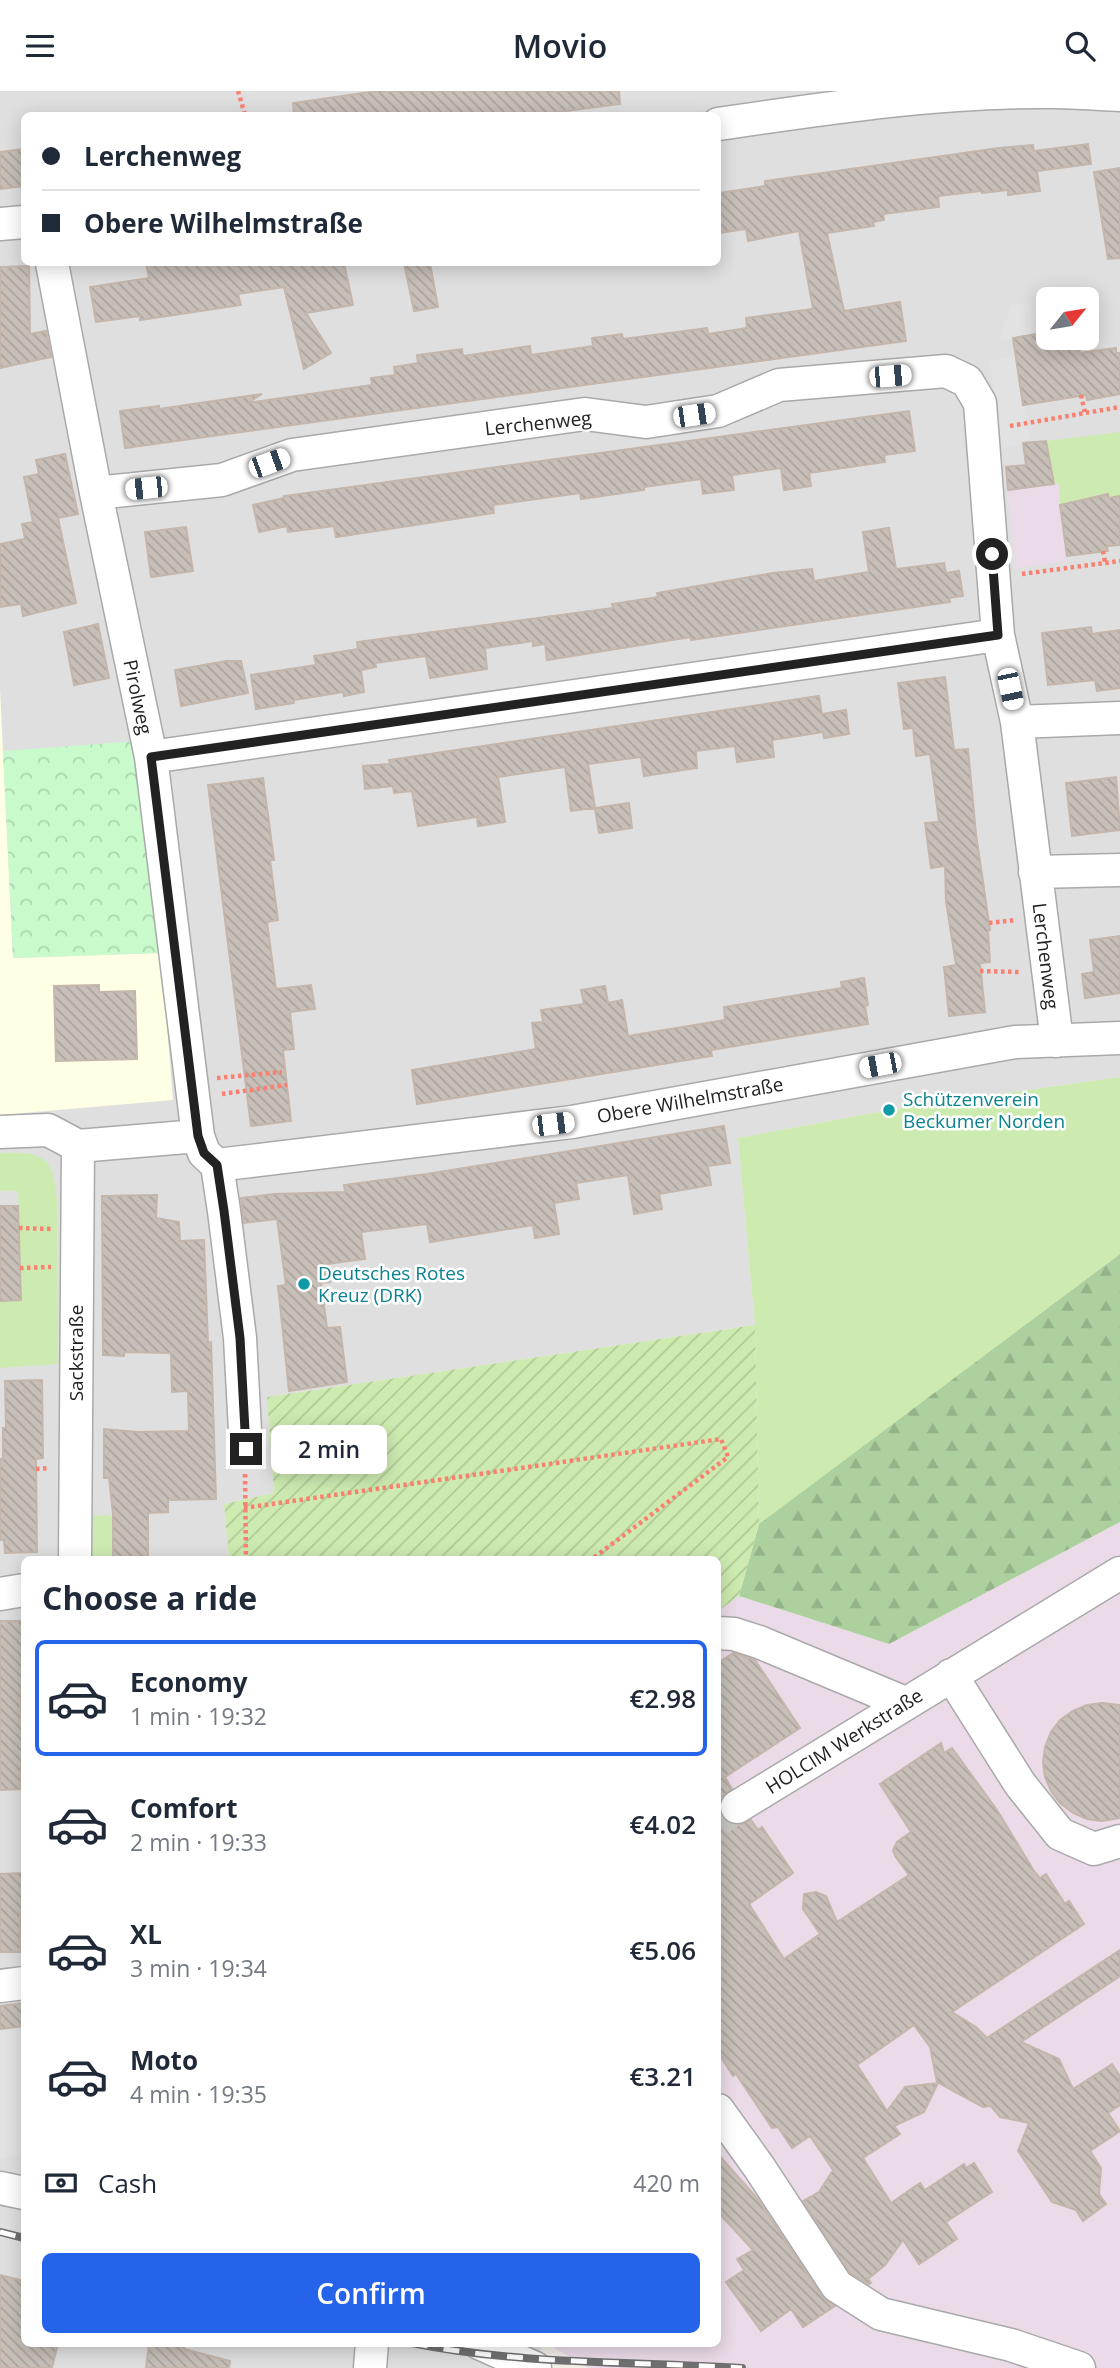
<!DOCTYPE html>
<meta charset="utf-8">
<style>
body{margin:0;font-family:"Open Sans",sans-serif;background:#f6f6f7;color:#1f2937;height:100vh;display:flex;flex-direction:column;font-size:26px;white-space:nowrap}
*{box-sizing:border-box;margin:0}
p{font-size:23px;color:#747a83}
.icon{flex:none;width:38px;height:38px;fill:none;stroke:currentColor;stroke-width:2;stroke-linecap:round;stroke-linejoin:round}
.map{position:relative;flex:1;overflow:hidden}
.drawer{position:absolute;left:21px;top:1465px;width:700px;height:791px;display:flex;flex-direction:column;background:#fff;border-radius:10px;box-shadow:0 4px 18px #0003}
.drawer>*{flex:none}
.guide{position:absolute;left:21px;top:21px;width:700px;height:154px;border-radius:10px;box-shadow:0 4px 18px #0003;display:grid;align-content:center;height:154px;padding:0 21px;background:#fff}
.needle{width:46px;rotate:60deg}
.controls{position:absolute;left:1036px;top:196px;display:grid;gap:14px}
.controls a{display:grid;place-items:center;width:63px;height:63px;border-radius:10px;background:#fff;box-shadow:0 4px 18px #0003;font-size:35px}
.end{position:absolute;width:32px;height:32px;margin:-16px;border:9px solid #222;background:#fff;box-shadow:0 0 0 4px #fff}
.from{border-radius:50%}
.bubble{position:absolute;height:49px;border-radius:10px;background:#fff;box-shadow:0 4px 18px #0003;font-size:23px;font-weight:600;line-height:49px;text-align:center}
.car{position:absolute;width:21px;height:42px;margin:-21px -10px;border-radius:9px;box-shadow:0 0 5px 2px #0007;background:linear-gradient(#fff 24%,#345 0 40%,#fff 0 76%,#345 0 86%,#fff 0)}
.guide b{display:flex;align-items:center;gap:24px;height:66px;font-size:26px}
.guide b+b{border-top:2px solid #e0e1e3}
.guide i{width:18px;height:18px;background:#1f2937}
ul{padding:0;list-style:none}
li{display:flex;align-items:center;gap:21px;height:116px;margin:0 14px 10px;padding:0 7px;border:4px solid transparent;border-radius:10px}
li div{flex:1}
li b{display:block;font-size:26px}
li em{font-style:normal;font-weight:600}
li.selected{border-color:#2563eb}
li>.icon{width:63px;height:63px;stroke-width:1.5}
h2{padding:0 21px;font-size:32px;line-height:84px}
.pay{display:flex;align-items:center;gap:18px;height:77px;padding:0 21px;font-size:26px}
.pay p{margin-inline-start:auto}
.primary-button{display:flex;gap:14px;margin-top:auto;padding:14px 21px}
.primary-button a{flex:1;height:80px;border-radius:10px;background:#2563eb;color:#fff;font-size:28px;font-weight:600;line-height:80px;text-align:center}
header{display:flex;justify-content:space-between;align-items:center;height:91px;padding:0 21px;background:#fff;font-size:32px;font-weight:600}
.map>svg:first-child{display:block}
</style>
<header><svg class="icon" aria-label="menu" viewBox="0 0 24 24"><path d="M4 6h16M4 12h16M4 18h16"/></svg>Movio<svg class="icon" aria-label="search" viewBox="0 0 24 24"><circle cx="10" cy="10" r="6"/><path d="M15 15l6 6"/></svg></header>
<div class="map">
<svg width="1120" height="2277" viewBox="0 0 1120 2277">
<defs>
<pattern id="forest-firs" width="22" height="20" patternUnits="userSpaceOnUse" patternTransform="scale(1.75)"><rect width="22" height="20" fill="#add19e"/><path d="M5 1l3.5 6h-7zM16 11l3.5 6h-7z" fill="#95b388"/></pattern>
<pattern id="park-crowns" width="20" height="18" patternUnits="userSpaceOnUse" patternTransform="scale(1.75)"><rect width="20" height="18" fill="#c8facc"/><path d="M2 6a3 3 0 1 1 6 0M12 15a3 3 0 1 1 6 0" fill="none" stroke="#acd6af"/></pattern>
<pattern id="garden-furrows" width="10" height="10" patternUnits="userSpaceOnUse" patternTransform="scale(1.75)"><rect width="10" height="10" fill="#cdebb0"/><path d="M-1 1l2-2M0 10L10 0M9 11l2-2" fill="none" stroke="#b0c997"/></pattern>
<pattern id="building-back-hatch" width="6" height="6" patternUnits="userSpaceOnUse" patternTransform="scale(1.75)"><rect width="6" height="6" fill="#c7bfb8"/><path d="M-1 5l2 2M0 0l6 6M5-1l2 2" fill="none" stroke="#aba49e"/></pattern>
</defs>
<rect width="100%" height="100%" fill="#f2efe9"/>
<path fill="#e0dfdf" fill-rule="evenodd" d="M0 0H1120V986L889 1019 738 1047 755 1234 268 1306 274 1402 224 1413 229 1468H24V2252H539L547 2277H0ZM24 24H718V172H24ZM1048 208H1087V247H1048Z"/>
<path fill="#ebdbe8" d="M1059 392 1067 470 1016 477 1008 399Z
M1120 1431V2277H589L546 2252H718V1520L739 1505 889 1553Z"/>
<path fill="#ffffe5" d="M0 597 13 867 161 862 173 1009 0 1024Z"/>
<path fill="#cdebb0" d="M1120 341V405L1109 407 1108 403 1096 404V409L1060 414 1059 393H1054L1046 350Z
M1120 986V1163L759 1433 755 1234 738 1047 889 1019Z
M0 1062C44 1060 54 1065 57 1111L58 1273 0 1277V1210L21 1209 18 1100H0Z
M110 1424 113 1431V1468H92L93 1425Z"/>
<path fill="url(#forest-firs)" d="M1120 1163V1431L889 1553 739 1505 759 1433Z"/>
<path fill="url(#park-crowns)" d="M138 650 161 862 13 867 3 660Z"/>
<path fill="url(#garden-furrows)" d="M755 1234 759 1433 739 1505 718 1520V1468H229L224 1413 274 1402 267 1306Z"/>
<path fill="#e2e2e2" d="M1048 210V241L998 250 1012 214Z
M1016 265 1030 352 1002 357 990 270Z
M24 1912V2062L0 2068V1915Z"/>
<path fill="url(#building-back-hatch)" stroke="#c4b6ab" stroke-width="2" d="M377 0H619L620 13 536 24H294L293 12Z
M1088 53 1091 73 1037 80 1040 100 1008 104V99L982 102 981 100 938 105 939 116 883 123 884 129 873 131 874 135 827 142 844 220 900 211 906 250 125 357 120 320 159 315V318L262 303 248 312 372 294 371 287 395 284 394 276 418 272 417 264 462 258 463 265 530 255 531 264 593 255 592 247 622 243 623 248 707 237 708 243 747 237 746 227 813 218 799 140 748 150 746 138 718 142V102L765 95V90L999 57 1033 54 1034 60Z
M24 58V95L0 98V61Z
M1120 77V167L1108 168 1094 81Z
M146 172H344L353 214 306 222 331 262 304 278 284 196 238 203 241 214 140 229V225L96 231 90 196 149 187Z
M404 172H430L438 216 414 220Z
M29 175 30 243 46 240 51 266 0 277V176Z
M1048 241V247H1077L1080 262 1116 257V262H1120V303L1087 309 1086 304 1023 314 1013 247Z
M909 320 915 360 884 364 885 371 809 382 811 395 798 397 784 399 781 377 732 384 734 399 703 403 701 388 644 396V399L581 408 580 402 493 414 494 422 336 446 334 435 288 441 287 435 259 441 253 414 284 407V405Z
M1046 350 1054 393 1008 399 1006 376 1026 374 1023 352Z
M65 363 78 423 58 427 76 512 23 525 21 513 0 516V453L25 448 22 433 33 431 24 386 39 383 36 369Z
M1108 403 1109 407 1120 405V454L1107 455 1108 460 1067 465 1060 414Z
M186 436 193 480 151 486 145 441Z
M889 437 896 478 944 472 946 482 959 480 963 505 949 507 950 511 691 549V546L547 569 545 553 533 555V550L485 557 487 578 430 587 426 565 375 572 376 576 361 579 364 601 344 605 343 601 294 609V612L256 618 251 584 316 574 314 565 358 558 357 551 613 517 612 513 658 506 657 502 773 482 812 478 814 490 869 481 863 441Z
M98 533 109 587 74 594 64 541Z
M1091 536 1092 543 1120 539V597L1097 600 1095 589 1048 594 1042 542Z
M226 570H241L248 602 181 615 175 579Z
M945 586 954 659 968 658 976 743 990 839 988 840 990 871 980 872 985 921 949 925 944 876 956 874 946 810 945 775 931 777 925 732 939 731 930 663 916 665 913 637 904 638 898 592Z
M819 605 822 623 846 619 849 643 824 647 823 641 772 649 774 666 737 671 735 655 696 660 697 677 644 685 641 666 588 673 595 717 571 720 565 676 498 686 505 731 478 735 477 726 418 735 412 700 394 702 393 695 365 698 363 675 390 673 389 669Z
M1116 686 1120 739 1072 745 1066 692Z
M263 687 274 769H270L278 829 267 831 276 898 311 894 315 918 290 921 294 958 283 959 291 1030 251 1035 208 694Z
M629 712 632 737 599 742 595 717Z
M1120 845V902L1085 907 1082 883 1094 881 1090 849Z
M864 887 868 914 865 915 868 933 711 959 712 965 417 1013 412 979 536 958 532 932 543 931 541 919 584 913 581 899 605 895 608 912 622 909 628 945 725 929 724 916 842 897 841 891Z
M99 894V901L135 900 137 968 56 970 54 895Z
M724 1035 730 1072 708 1075 711 1094 659 1103 662 1118 634 1123 628 1084 576 1092 579 1108 554 1112 559 1143 535 1147 533 1134 430 1151 427 1133 361 1141 365 1168 327 1173 330 1191 321 1192 327 1237 340 1236 347 1291 289 1300 278 1195 286 1194 277 1128 244 1132 241 1107 274 1103 345 1101 344 1094 427 1083Z
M157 1104 156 1127 179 1131 180 1150 204 1149 208 1252 211 1251 216 1408 168 1409V1421L148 1422V1468H113V1423L109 1387H104V1338L138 1341 189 1340 188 1300 172 1301 171 1262 124 1261V1265L103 1264 102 1105Z
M0 1115H18L21 1209 0 1210Z
M42 1289 43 1367 36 1368 37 1461 5 1462 4 1449H0V1368H3V1337H6L5 1290Z
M0 1530H24L21 1621 24 1675H21V1698L0 1699Z
M733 1562 755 1569 800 1637 725 1686 732 1698 721 1707 719 1716 721 1725 729 1732 738 1734 751 1729 758 1739 762 1736 793 1782 749 1813 784 1868 820 1843 803 1818 804 1803 816 1801 826 1805 837 1831 909 1784 895 1765 893 1759 897 1751 911 1741 880 1693 941 1652 944 1662 952 1657 997 1719 1034 1780 1040 1787 1046 1783 1065 1813 1069 1810 1084 1833 952 1921 976 1936 987 1947 1120 1859V1885L1021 1951 1059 1968 1073 1998 1112 1973 1120 1985V2014L1108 2022 1120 2040 1090 2060 1101 2077 1099 2103 1106 2113 1083 2130 1076 2119 1052 2111 1018 2060 1029 2032 1000 2026 991 2015 983 2016 937 1991 930 1956 914 1934 857 1974 887 2020 905 1996 938 1992 924 2021 894 2035 900 2043 863 2067 891 2112 920 2092 925 2099 964 2073 966 2077 974 2072 992 2101 946 2131 957 2148 919 2173 903 2149 885 2174 868 2188 871 2192 869 2193 850 2182 803 2110 819 2101 833 2079 810 2045 792 2057 778 2036 772 2037 736 1983 733 1985 718 1961V1572Z
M1102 1612 1120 1614V1727L1102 1730 1087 1728 1073 1722 1060 1712 1051 1700 1045 1686 1043 1671 1045 1656 1051 1641 1060 1629 1073 1620 1087 1614Z
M24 1782V1822H20V1861H0V1783Z
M24 1912V1935L0 1938V1915Z
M718 2063 757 2107 822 2205 835 2215 803 2236 791 2218 761 2240 726 2191 744 2179 737 2168 753 2159 718 2121Z
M0 2184 24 2190V2252H58L52 2277H0Z
M149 2252H185L184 2258 230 2270 229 2277H146Z"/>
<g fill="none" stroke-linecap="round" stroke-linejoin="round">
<path stroke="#c8c6c1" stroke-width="32" stroke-dasharray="32 16" stroke-linecap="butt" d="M718 1729 737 1716"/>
<defs>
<path id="minor" d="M718 33C828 17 939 0 1051 1 1074 1 1097 3 1120 4
M0 133 24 131
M52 172 96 402 151 666 198 1045 204 1062 217 1074 224 1120 240 1247 246 1358
M96 402 222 389 292 364 585 323 646 331 718 320 779 294 946 280 967 290 980 312 998 544 1017 631 1057 950
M1017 631 1120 627
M151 666 998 544
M1035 781 1120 779
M0 1041 48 1039 78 1055 198 1045
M217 1074 572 1031 1015 951 1120 947
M75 1468 78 1055
M0 1503 24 1499
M718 1542 734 1543 759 1551 905 1612
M951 1584 1020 1693 1060 1743 1094 1758 1120 1750
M737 1716 1120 1482
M0 1895 24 1892
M718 2019 759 2076 837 2195 881 2223 1011 2254 1079 2277
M0 2097 24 2102
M479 2252 535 2277
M370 2277 372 2252"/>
</defs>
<use href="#minor" stroke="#a9a9a9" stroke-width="35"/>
<path stroke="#fa8072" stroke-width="4.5" stroke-dasharray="3.5 3.5" stroke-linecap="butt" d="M238 0 245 24
M1081 304 1085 322
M1010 335 1120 316
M1103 460 1105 472
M1022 483 1120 470
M989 832 1016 829
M980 880 1019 881
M217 987 282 981
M222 1003 287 994
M19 1137 52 1138
M20 1177 51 1176
M36 1378 50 1377
M245 1383 246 1468
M244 1417 721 1348 728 1366 592 1468"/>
<use href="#minor" stroke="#fff" stroke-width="32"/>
<defs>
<path id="rail" d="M0 2141 24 2147
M412 2252C520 2274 632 2270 742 2277"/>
</defs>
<use href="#rail" stroke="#707070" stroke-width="8"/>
<use href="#rail" stroke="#fff" stroke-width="5" stroke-dasharray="16" stroke-linecap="butt"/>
</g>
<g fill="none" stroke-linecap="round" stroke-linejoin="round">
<path stroke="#222" stroke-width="9" d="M246 1358 240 1247 224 1120 217 1074 204 1062 198 1045 151 666 998 544 992 463"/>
</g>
<g fill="#0f9aa8" stroke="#fff" stroke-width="2.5">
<circle cx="889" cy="1019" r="7"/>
<circle cx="304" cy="1193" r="7"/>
</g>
<g text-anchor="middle" stroke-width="5" stroke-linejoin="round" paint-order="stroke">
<g font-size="19" fill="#222" stroke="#fff">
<text transform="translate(538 332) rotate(-6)" y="7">Lerchenweg</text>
<text transform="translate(138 606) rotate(78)" y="7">Pirolweg</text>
<text transform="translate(1046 865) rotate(83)" y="7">Lerchenweg</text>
<text transform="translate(690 1009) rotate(-10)" y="7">Obere Wilhelmstraße</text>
<text transform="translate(76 1262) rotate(-90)" y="7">Sackstraße</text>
<text transform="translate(844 1650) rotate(-32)" y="7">HOLCIM Werkstraße</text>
</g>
<g font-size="19" fill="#0d838f" stroke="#fff" text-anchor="start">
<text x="903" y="1015">Schützenverein<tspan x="903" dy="22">Beckumer Norden</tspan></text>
<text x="318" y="1189">Deutsches Rotes<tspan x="318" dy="22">Kreuz (DRK)</tspan></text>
</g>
</g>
</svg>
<div class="controls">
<a><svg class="needle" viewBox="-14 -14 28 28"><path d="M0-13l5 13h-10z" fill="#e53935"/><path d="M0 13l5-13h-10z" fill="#747a83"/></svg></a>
</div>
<i class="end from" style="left:992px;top:463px"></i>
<i class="end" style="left:246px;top:1358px"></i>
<div class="bubble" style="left:271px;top:1334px;width:116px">2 min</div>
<i class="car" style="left:890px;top:285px;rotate:85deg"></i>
<i class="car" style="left:694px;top:324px;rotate:82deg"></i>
<i class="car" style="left:269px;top:372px;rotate:70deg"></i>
<i class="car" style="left:146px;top:397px;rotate:264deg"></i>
<i class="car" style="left:1010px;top:598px;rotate:168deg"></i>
<i class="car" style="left:880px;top:974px;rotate:259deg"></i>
<i class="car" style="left:553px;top:1033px;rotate:83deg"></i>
<div class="guide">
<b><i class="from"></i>Lerchenweg</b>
<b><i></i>Obere Wilhelmstraße</b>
</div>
<section class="drawer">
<h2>Choose a ride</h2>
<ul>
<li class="selected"><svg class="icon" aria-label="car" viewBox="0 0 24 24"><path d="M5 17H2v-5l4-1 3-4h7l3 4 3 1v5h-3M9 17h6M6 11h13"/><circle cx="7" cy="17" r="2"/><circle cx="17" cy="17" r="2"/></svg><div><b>Economy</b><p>1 min · 19:32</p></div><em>€2.98</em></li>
<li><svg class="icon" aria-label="car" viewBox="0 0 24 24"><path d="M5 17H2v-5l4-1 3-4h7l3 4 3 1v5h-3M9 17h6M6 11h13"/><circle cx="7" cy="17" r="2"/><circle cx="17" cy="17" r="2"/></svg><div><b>Comfort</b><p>2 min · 19:33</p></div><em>€4.02</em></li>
<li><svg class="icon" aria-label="car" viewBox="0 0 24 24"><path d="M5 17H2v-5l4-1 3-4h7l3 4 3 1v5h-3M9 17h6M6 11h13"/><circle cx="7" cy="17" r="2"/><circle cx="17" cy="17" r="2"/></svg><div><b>XL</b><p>3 min · 19:34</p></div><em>€5.06</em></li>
<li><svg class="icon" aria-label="car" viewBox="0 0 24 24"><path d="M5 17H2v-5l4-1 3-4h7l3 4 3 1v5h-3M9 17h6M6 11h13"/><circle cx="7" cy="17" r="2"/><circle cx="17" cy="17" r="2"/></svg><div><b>Moto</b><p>4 min · 19:35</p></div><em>€3.21</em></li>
</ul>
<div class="pay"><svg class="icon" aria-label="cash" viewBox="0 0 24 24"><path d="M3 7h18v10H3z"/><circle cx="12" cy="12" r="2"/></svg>Cash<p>420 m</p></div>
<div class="primary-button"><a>Confirm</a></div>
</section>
</div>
